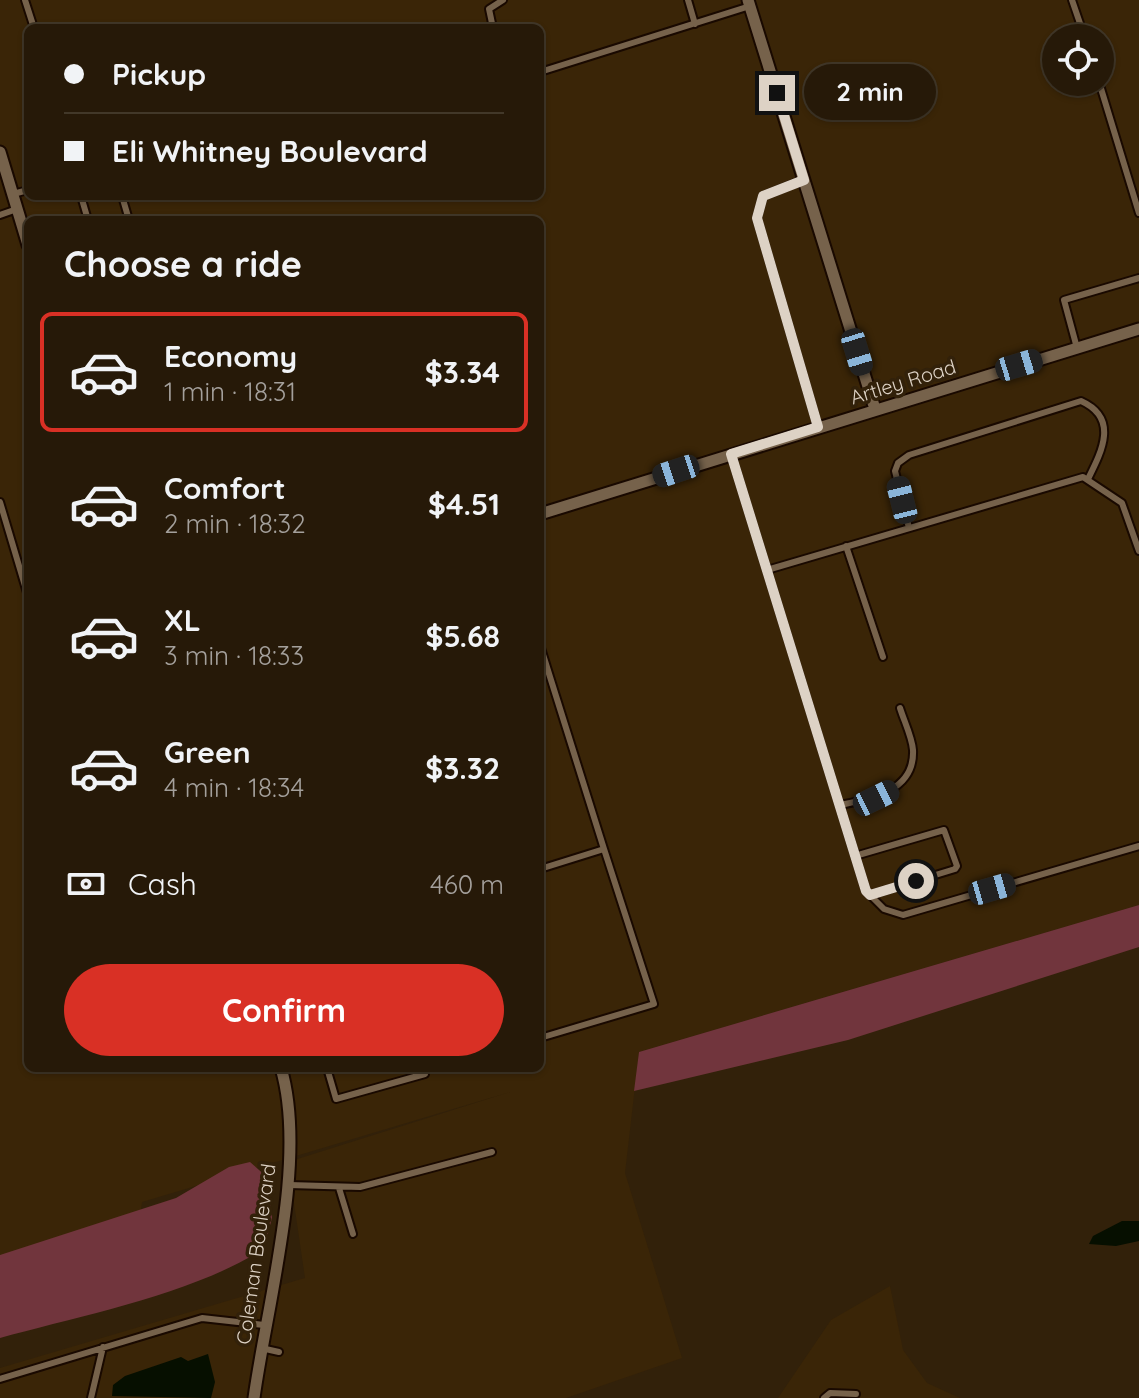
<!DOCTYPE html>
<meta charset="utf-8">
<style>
body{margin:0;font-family:Quicksand,sans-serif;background:#322616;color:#f1f3f6;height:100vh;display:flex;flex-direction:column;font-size:30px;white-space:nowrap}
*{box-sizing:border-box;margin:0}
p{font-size:26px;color:#a4a09c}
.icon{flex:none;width:44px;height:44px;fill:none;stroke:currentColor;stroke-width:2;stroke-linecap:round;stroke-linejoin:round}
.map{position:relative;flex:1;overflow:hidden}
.panel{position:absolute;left:24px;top:216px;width:520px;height:856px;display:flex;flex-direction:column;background:#261908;border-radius:12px;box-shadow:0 2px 6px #0004,0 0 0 2px #423829}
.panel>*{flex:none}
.hud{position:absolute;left:24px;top:24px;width:520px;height:176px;border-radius:12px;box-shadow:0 2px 6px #0004,0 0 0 2px #423829;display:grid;align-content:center;height:176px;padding:0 40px;background:#261908}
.tools{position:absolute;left:1042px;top:24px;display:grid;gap:16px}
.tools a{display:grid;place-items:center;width:72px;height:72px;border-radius:50%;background:#261908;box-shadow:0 2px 6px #0004,0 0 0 2px #423829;font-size:40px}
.end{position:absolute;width:36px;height:36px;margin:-18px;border:10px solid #ddd2c5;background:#111;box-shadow:0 0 0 4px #111}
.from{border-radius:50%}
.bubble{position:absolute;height:56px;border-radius:28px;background:#261908;box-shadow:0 2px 6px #0004,0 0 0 2px #423829;font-size:26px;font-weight:700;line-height:56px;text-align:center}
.car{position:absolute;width:24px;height:48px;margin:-24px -12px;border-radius:10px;box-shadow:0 0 6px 2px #0007;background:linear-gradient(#222 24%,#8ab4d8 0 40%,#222 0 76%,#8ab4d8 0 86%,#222 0)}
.hud b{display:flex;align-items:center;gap:28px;height:76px;font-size:30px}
.hud b+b{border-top:2px solid #423829}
.hud i{width:20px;height:20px;background:#f1f3f6}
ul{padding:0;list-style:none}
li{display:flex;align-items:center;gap:24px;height:120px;margin:0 16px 12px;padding:0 24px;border:4px solid transparent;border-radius:12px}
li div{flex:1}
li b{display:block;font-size:30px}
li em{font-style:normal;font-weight:700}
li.current{border-color:#d93025}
li>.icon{width:72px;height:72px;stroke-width:1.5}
h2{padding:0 40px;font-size:36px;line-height:96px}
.pay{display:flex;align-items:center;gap:20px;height:88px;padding:0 40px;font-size:30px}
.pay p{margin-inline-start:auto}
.cta{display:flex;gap:16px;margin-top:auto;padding:16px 40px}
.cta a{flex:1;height:92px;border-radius:48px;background:#d93025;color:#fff;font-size:32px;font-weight:700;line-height:92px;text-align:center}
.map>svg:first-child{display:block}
</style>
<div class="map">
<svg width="1139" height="1398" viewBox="0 0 1139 1398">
<rect width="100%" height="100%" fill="#32210a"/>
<path fill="#3a2507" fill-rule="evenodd" d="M0 0H1139V905L639 1052 625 1173 682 1358 566 1398H0V1368L305 1278 288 1162 510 1092 142 1202 140 1217 0 1265ZM28 28H540V196H28ZM1056 38H1100V82H1056ZM28 220H540V1068H28Z
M890 1286 903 1350 927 1383 960 1398H778L831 1320Z"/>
<path fill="#71353d" d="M1139 905V947L848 1040 634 1091 639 1052Z
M250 1162 268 1178 272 1218 264 1248C198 1293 79 1316 0 1338V1255L176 1198 229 1167Z"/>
<path fill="#060f00" d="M1122 1221H1139V1241L1116 1246 1089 1244 1093 1236Z
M208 1354 215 1382 211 1398 112 1396 113 1385 125 1376 181 1357 188 1361Z"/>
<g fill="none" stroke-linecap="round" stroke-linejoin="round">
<defs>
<path id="lane" d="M25 0 34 28
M688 0 695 24
M1072 0 1085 38
M493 28 489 9 503 0
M540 72 750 6
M1099 82 1139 213
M803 180 763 196 757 218 818 427
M13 194 28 190
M81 196 88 220
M122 196 129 220
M0 215 17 209
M1077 348 1064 300 1139 278
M731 454 866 891 884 909 903 915 1139 846
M0 502 28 596
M909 528 895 471 898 463 909 455 1081 401C1119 418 1102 451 1088 479
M846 546 883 657
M767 570 1083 477 1122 503 1139 551
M540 645 604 849 540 869
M840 805C870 799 915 792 913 750 912 737 904 721 900 708
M855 856 944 830 957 866 955 869 870 895
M540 1038 654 1004 604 849
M327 1068 336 1099 425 1074 422 1068
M289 1185 360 1187 492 1152
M339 1188 353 1234
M261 1348 279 1352
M0 1379 202 1318 264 1325
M91 1398 103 1347
M824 1398 830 1393 856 1394"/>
<path id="street" d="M748 0 875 409
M0 152 28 245
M540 514 1139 329
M254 1398C267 1303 308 1160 281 1068"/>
</defs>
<use href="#lane" stroke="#190900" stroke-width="10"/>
<use href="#street" stroke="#190900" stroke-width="15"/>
<use href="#lane" stroke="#76624b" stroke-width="6"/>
<use href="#street" stroke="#76624b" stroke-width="11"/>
</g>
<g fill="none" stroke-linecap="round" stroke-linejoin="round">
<path stroke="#ddd2c5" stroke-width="10" d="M777 93 804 180 763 196 757 218 818 427 731 454 866 891 870 895 916 881"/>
</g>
<g text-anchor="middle" stroke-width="7" stroke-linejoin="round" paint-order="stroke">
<g font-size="20" fill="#ddd2c5" stroke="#32210a">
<text transform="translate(903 382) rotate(-17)" y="7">Artley Road</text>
<text transform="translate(256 1254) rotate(-82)" y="7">Coleman Boulevard</text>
</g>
</g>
</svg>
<div class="tools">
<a><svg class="icon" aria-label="locate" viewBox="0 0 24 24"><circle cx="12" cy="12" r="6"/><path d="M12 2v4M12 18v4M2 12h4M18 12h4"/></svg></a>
</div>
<i class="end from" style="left:916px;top:881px"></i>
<i class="end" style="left:777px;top:93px"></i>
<div class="bubble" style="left:804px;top:64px;width:132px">2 min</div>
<i class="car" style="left:857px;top:352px;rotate:163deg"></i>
<i class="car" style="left:1019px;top:365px;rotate:73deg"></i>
<i class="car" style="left:676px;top:471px;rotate:252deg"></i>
<i class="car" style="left:902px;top:500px;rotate:346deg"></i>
<i class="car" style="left:876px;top:798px;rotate:64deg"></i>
<i class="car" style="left:992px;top:889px;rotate:74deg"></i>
<div class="hud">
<b><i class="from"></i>Pickup</b>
<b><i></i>Eli Whitney Boulevard</b>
</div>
<section class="panel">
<h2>Choose a ride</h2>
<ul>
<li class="current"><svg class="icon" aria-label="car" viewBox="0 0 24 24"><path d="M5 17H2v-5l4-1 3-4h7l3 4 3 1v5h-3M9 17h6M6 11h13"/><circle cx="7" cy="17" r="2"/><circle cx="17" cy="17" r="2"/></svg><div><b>Economy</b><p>1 min · 18:31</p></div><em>$3.34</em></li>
<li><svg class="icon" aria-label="car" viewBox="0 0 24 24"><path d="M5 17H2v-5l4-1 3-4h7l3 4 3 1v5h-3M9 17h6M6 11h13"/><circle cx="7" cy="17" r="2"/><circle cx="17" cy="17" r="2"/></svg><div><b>Comfort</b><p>2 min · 18:32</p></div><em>$4.51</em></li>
<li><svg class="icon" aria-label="car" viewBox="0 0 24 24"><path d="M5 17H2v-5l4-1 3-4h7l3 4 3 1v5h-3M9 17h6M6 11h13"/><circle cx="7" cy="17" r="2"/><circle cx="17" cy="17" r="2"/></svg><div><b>XL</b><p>3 min · 18:33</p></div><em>$5.68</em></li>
<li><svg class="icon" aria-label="car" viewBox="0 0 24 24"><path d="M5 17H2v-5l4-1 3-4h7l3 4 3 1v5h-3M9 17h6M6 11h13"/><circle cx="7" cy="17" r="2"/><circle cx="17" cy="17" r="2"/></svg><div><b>Green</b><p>4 min · 18:34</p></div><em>$3.32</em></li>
</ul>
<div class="pay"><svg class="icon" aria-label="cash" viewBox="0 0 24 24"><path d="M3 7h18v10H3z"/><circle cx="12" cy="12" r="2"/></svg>Cash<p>460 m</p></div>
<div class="cta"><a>Confirm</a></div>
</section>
</div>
